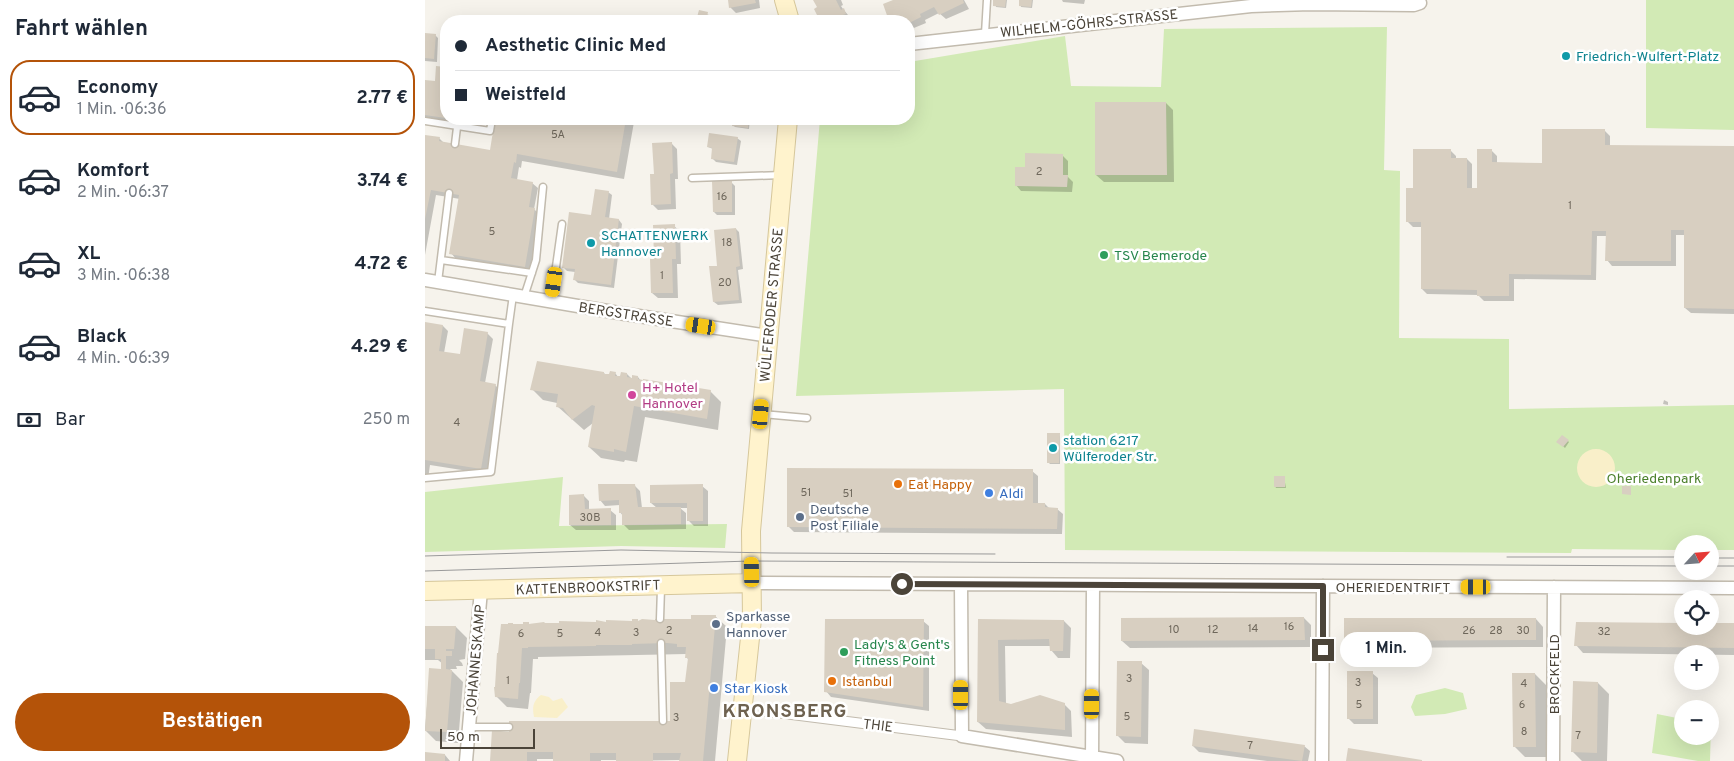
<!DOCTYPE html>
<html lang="de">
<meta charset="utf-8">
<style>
body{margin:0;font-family:Overpass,sans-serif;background:#f2f2f3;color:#1f2937;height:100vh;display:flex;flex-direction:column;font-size:19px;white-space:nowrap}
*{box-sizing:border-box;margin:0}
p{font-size:16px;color:#747a83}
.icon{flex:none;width:28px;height:28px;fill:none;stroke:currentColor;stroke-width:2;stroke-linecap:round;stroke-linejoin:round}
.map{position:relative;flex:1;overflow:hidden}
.sheet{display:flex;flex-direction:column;background:#fff;width:425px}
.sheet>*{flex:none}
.banner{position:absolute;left:15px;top:15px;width:475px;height:110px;border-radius:20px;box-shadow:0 5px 20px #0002;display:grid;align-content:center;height:110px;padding:0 15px;background:#fff}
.needle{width:32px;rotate:64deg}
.buttons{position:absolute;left:1249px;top:535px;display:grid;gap:10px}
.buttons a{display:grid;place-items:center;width:45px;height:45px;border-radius:50%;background:#fff;box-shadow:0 5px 20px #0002;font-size:25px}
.scale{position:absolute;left:15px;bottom:12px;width:95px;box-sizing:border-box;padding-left:5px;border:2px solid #4b4439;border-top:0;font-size:14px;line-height:18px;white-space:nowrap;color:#4b4439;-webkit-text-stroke:4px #fff;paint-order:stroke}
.end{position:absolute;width:22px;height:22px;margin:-11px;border:6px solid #4b4439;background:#fff;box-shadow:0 0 0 2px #fff}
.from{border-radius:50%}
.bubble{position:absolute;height:35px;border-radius:18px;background:#fff;box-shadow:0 5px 20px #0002;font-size:16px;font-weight:700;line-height:35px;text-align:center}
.car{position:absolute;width:15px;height:30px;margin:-15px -8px;border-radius:6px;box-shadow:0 0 4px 1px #0007;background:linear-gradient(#f5c518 24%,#345 0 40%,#f5c518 0 76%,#345 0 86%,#f5c518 0)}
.banner b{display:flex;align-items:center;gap:18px;height:48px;font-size:19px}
.banner b+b{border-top:1px solid #e0e1e3}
.banner i{width:12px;height:12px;background:#1f2937}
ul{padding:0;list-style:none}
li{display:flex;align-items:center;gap:15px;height:75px;margin:0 10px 8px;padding:0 5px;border:2px solid transparent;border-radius:20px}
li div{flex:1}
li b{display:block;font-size:19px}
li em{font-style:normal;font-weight:700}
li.on{border-color:#b45309}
li>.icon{width:45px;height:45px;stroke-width:1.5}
h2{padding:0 15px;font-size:22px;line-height:60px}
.pay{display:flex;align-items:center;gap:12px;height:55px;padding:0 15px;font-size:19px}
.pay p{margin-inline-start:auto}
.cta{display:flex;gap:10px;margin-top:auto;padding:10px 15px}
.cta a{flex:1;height:58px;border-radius:30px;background:#b45309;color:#fff;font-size:20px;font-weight:700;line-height:58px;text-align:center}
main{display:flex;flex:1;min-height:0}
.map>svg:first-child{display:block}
</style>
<main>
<section class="sheet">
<h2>Fahrt wählen</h2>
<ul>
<li class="on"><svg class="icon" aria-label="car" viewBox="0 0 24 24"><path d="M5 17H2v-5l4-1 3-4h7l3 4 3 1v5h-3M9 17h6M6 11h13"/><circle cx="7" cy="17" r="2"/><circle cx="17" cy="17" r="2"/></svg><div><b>Economy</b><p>1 Min. · 06:36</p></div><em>2.77 €</em></li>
<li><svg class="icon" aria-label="car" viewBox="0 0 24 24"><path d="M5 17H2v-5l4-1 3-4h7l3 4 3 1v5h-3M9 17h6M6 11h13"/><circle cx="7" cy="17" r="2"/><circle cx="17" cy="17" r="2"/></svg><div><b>Komfort</b><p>2 Min. · 06:37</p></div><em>3.74 €</em></li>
<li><svg class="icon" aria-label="car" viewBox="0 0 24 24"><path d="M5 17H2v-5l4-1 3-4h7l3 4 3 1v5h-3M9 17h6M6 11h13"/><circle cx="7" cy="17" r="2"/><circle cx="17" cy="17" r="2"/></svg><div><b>XL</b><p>3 Min. · 06:38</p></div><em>4.72 €</em></li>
<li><svg class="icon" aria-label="car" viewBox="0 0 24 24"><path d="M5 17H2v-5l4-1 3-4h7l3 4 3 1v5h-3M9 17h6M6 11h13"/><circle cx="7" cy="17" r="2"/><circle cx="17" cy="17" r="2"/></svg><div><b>Black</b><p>4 Min. · 06:39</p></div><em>4.29 €</em></li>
</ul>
<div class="pay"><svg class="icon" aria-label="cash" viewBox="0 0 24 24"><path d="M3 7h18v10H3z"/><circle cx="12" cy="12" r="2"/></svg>Bar<p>250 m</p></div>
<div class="cta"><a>Bestätigen</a></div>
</section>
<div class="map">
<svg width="1309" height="761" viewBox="0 0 1309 761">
<rect width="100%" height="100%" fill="#f6f3ec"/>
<path fill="#d2eab5" d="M1221 0H1309V130L1221 128Z
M962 27 959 170 975 171 974 338 1084 339V409L1309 405V550H1285V544H1258L1257 550 1147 549 1146 553 640 550 639 389 371 396 395 119H484V62L640 36 646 86 736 87 739 29Z
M138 477 134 526 302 524 300 548 196 546 0 552V492Z
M1020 688 1038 693 1042 709 1020 714 990 716 986 707 991 695Z
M1232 714 1257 719 1258 736H1285L1286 724 1285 761H1273L1227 753Z"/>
<path fill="#f9efc9" d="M1152 468a19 19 0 1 1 38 0a19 19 0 1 1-38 0Z
M116 695 124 697 128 701 137 698 143 707 132 718 109 717C107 707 108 701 116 695Z"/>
<path fill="#0003" d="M304 0H334L335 8 311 13 305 7Z
M390 0H416L418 5 416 6 418 9 428 21H397L391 9 394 8Z
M471 0H539L544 9 521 19 514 13 500 20 501 23 484 30V21H466L460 5Z
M570 0H582L581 8 571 7Z
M595 0H608L607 8 596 7Z
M637 0H660L659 4 638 2Z
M274 12 284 15 283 21H272Z
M0 34 10 35 13 38 12 62 0 61Z
M12 68 21 69V119H26V122L0 120V82L11 83Z
M741 103 748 110 749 182H679L671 175Z
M72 119H206L209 122 199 179 97 161 96 168 94 167 92 180 107 183 113 188 109 209 115 215 106 272 31 259 26 253 35 199 11 195 0 255V136L14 138 19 143 66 151Z
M314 119H325L324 129 310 127 309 126 313 121Z
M1180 131 1185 136V146L1309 147V314L1266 313 1260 308 1261 235H1251V266H1187L1182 260V236H1172L1171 280 1089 279V301H1059L1053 295 1002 294 997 289V227H988L982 221 990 189 1026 151 1031 156V159H1042L1047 164V189H1053L1066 150 1072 156V164H1119Z
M312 138 316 141 312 165 291 162 287 158 288 149 283 147Z
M247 144 252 149 253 179H250L251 209 233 210 227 204 230 175Z
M638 156 643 161V177L648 182 647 192 596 191 591 185 601 168Z
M306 182 310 186V215H292L289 212Z
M183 192 187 195 184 219 194 220 197 224 189 288 153 283 150 280V272L142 271 138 267Z
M249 226 255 231 256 264H252L253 298H233L227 293 231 260Z
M311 229 314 232 318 269 313 270 317 303 293 305 289 302 294 267Z
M0 323 18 326 23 331 19 353 36 356 62 333 68 339 60 383 70 385 75 390 62 474 5 465 3 479H0Z
M179 373 181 375 190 373 194 378 202 374 208 380 213 377 216 381 285 391 296 402 293 430 220 417 212 462 200 460 199 462 176 458 164 447 168 423 159 430 132 406V403L118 400 107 389Z
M1239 400 1243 402V405L1238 404Z
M634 435 635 436V464H625L624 463Z
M1137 436 1144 442 1140 448 1133 441Z
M607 471 613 476V504H620L625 509H632L638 514 637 534 369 532 363 526Z
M859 477 861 488H851L850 486Z
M209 485 215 491 217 508H232L226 503 277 486 283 491V526H269L264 521 263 508H255L261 513V529L204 530 198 524V516L195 512V505L180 506 175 500Z
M159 496 164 501V510H185L191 515V530H151L145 525Z
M290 616 302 627 290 761H255V760L192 761V760H176V761H129V759H112V761H66L86 733 246 723 264 683V660L261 657 262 654 113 657V659H108L106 693H105L103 709 82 707 71 696 89 625 104 624 267 621Z
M879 618 886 625V647L705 648 697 641Z
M1111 619 1118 627V647L928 648 921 640Z
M498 621 504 626V711L406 697 401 691Z
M555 621H639L646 628 645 658H633L626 650V646H580L581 704 586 705 639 704 646 711 647 737 561 729 553 722Z
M1285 624H1309V655L1158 653 1151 645 1258 626H1285Z
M31 627 42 638 40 659 34 660 37 663 38 666H31L32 669H25L38 682 33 743 11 741 0 730 5 669 18 670V664L13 660H0V628Z
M716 663 724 670 723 744 700 743 693 736Z
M947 673 953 678V724H929L923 718Z
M1110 674 1121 685 1122 757H1100L1089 746Z
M1173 683 1184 694 1182 761H1157L1148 752Z
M768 746H879L885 751 883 761H842L774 752Z
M0 754 20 755 25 761H0Z"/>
<path fill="#d8cfc1" d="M303 0H330L331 3 304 8Z
M388 0H411L416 10 419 8 421 14 418 15 421 21H395L389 9 392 7Z
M468 0H538L539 3 514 15 509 7 495 14 496 17 484 23V21H464L458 4Z
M568 0H581L580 7 568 6Z
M594 0H607L606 7 594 6Z
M274 10 283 12 281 21H271Z
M0 33 11 34 9 59 0 58Z
M11 66 21 67 20 118 0 115V80L10 81Z
M670 102H741L742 175H670Z
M70 119H201L192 172 92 154 91 163 89 162 86 178 108 182 104 207 110 208 100 267 24 254 34 195 6 190 0 219V135L15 137 14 141 65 150Z
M308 119H324L323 128 307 126Z
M1117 129H1180V145L1309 146V309L1259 308V230H1246V261H1180L1181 231H1167L1166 275 1084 274V296H1052V290L996 289V222H981V188H988V149H1026V158H1042V188H1052V149H1067V162L1117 163Z
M284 133 313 137 309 162 286 159 287 148 282 147Z
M247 142 248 173 245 174 246 204 226 205 225 174H229L227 143Z
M600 153 638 154V175H643L642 187 590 186V167H600Z
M287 181H307V212H288Z
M170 189 184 191 180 217 194 219 186 285 148 280 150 269 137 268 144 212 166 215Z
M250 224 251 259H247L248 293H226L225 259H229L228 225Z
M311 228 315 266 311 267 314 300 288 302 284 266H292L289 230Z
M0 322 18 325 14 351 35 354 39 328 63 332 55 381 71 384 56 469 0 460Z
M112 361 179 372V374H184L185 371 191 372 190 376H195L196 372 202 373V377L207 378V375L213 376V379L218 380V379L286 390 282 419 209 406 201 452 189 449V452L163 447 170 406 167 405 147 420 138 408 131 407 133 394 105 390Z
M622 433H635L634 463H622Z
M1137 435 1144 440 1138 447 1131 442Z
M362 468 608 469V503H620V507L633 508 632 529 362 527Z
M849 476H860V487H849Z
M173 484H210L213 507H256V524L197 525V513H194V500L174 501Z
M278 484V521H262V503H225V485Z
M1197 486H1206V495L1197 494Z
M159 494 160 509 186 508V525H144V495Z
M266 615H291L278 761H254L256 753H228V761H191V753H165V761H128V752H102V761H65L67 730 84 732V721H245V682H260L263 658H260L261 647H252V644L242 643 207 644V645H171V646L103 647V648H97L95 683H94L93 699 70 697 69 687H70L72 653H73L76 624H83V623H88V624H98V622H104V624L119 622 120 623H134V621L171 622V620L181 622V620L207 621V619H213V621L217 619 230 620V619H266Z
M879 617 880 640 696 641V618Z
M919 618H1111V640L919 641Z
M400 619H499L498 707 399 692Z
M553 619 639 620 638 651H625L624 639 573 640 574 701 586 704 615 695 640 703V730L552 722Z
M1151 622 1258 623V626H1285V623H1309V648L1149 646Z
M0 626H31L29 649H21V651H27V656H21V669L27 670 22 732 0 731 4 668 16 669V659H10V649H0Z
M692 661H717L716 737 691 736Z
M922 671H948V719H922Z
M1087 673H1110L1111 747H1088Z
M1148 681 1173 682 1172 753 1146 752Z
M769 729 880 745 877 761 767 746Z
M923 748 997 760V761H921Z
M0 752 20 754V761H0Z"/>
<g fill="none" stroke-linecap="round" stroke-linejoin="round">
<defs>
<path id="service" d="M560 34 562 0
M0 121 65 131 67 119
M30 144 33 119
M267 178 357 175
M16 260 107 273
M13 282 24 193
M99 297 111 260 118 187
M126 302 137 224
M0 311 84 324 88 295
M337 414 382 418
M0 478 66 472 84 324
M235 619 236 588
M236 643 238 721
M44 727H84"/>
<path id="pedestrian" d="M339 711 537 736"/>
<path id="minor" d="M484 44 826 6 886 4 989 5 995 3
M0 280 194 313 344 336
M327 583 1309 588
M536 584 537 736 692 761
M41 761 56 590
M667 761 668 585
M897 761 898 586
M1128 761 1129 587"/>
<path id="secondary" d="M359 0 365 21
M0 591 327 583
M312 761 327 619 326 531 363 119"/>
</defs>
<use href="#service" stroke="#c2bbae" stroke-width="9"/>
<use href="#pedestrian" stroke="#c2bbae" stroke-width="11"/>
<use href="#minor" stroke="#c2bbae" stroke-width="15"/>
<use href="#secondary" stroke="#d6c79b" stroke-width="20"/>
<use href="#service" stroke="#fff" stroke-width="6"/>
<use href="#pedestrian" stroke="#fff" stroke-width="9"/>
<use href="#minor" stroke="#fff" stroke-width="12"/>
<use href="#secondary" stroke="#fff3cd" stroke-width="18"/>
<path stroke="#9a9a9a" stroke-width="1" d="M0 556 196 550 347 553 570 554
M1082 557H1258
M1285 558H1309
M1285 566H1309
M0 571 326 561 1258 566"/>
</g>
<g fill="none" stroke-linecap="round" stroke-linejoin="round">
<path stroke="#4b4439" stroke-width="6" d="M477 584 898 586V650"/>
</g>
<g fill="#0f9aa8" stroke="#fff" stroke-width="2">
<circle cx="1141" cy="56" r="5"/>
<circle cx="166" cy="243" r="5"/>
<circle cx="628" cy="448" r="5"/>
</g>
<g fill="#2e9e5b" stroke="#fff" stroke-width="2">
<circle cx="679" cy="255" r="5"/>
<circle cx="419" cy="652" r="5"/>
</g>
<circle fill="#d1479c" stroke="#fff" stroke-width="2" cx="207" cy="395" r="5"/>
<g fill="#e8710a" stroke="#fff" stroke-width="2">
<circle cx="473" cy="484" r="5"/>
<circle cx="407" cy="681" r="5"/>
</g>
<g fill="#3f7fe0" stroke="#fff" stroke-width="2">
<circle cx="564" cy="493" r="5"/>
<circle cx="289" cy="688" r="5"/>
</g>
<g fill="#5c6f8a" stroke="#fff" stroke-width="2">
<circle cx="375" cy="517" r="5"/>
<circle cx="291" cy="624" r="5"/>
</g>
<g text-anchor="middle" stroke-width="5" stroke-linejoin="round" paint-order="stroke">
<g font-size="11" fill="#6e675b">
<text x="133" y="138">5A</text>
<text x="614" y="175">2</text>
<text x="297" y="200">16</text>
<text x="1145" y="209">1</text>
<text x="67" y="235">5</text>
<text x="302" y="246">18</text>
<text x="237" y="279">1</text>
<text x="300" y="286">20</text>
<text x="32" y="426">4</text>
<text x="381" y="496">51</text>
<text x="423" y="497">51</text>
<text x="165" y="521">30B</text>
<text x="864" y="630">16</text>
<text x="828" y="632">14</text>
<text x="749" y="633">10</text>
<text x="788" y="633">12</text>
<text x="244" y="634">2</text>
<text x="1044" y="634">26</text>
<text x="1071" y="634">28</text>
<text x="1098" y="634">30</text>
<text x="1179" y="635">32</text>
<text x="173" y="636">4</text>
<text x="211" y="636">3</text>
<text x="96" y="637">6</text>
<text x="135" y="637">5</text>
<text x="704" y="682">3</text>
<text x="83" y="684">1</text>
<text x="933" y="686">3</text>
<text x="1099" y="687">4</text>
<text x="934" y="708">5</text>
<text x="1097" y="708">6</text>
<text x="702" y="720">5</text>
<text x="251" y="721">3</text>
<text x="1099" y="735">8</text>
<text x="1153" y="739">7</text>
<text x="825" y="749">7</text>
</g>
<g font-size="14" fill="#4b4439" stroke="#fff">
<text transform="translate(664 23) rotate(-6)" y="5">WILHELM-GÖHRS-STRASSE</text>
<text transform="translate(346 305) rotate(-85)" y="5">WÜLFERODER STRASSE</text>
<text transform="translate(201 314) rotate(9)" y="5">BERGSTRASSE</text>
<text transform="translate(163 587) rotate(-2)" y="5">KATTENBROOKSTRIFT</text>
<text x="968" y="592">OHERIEDENTRIFT</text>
<text transform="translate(50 660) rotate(-85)" y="5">JOHANNESKAMP</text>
<text transform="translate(1129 674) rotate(-90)" y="5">BROCKFELD</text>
<text transform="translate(453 725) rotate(7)" y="5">THIE</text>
</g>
<g font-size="14" fill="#0d838f" stroke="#fff" text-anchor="start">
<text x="1151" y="61">Friedrich-Wulfert-Platz</text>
<text x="176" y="240">SCHATTENWERK<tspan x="176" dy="16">Hannover</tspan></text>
<text x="638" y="445">station 6217<tspan x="638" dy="16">Wülferoder Str.</tspan></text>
</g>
<g font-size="14" fill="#27864d" stroke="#fff" text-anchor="start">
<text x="689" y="260">TSV Bemerode</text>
<text x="429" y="649">Lady's &amp; Gent's<tspan x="429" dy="16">Fitness Point</tspan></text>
</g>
<g font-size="14" fill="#b23c85" stroke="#fff" text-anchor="start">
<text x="217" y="392">H+ Hotel<tspan x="217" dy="16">Hannover</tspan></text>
</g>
<g font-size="14" fill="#4a7f2a" stroke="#fff">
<text x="1229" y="483">Oheriedenpark</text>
</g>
<g font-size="14" fill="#c56008" stroke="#fff" text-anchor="start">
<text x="483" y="489">Eat Happy</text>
<text x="417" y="686">Istanbul</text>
</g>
<g font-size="14" fill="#366cbe" stroke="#fff" text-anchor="start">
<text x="574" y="498">Aldi</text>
<text x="299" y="693">Star Kiosk</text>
</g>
<g font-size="14" fill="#4e5e75" stroke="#fff" text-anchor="start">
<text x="385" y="514">Deutsche<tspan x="385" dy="16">Post Filiale</tspan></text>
<text x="301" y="621">Sparkasse<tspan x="301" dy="16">Hannover</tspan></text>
</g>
<g font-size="19" font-weight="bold" letter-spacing="1" fill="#6e6250" stroke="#fff">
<text x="360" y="717">KRONSBERG</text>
</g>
</g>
</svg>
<div class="buttons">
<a><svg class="needle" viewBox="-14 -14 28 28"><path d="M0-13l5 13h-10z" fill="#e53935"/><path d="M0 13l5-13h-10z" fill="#747a83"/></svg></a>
<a><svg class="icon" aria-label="locate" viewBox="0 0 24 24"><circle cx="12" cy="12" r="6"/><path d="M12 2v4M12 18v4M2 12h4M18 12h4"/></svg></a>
<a>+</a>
<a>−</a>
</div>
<div class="scale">50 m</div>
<i class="end from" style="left:477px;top:584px"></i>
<i class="end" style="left:898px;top:650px"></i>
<div class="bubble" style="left:915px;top:632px;width:92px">1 Min.</div>
<i class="car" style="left:129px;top:282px;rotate:188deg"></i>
<i class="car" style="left:276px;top:326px;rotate:279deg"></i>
<i class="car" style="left:336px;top:414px;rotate:5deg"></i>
<i class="car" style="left:327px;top:572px;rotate:359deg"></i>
<i class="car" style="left:1051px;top:587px;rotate:270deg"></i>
<i class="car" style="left:536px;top:695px;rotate:0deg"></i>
<i class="car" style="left:667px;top:704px;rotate:0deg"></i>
<div class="banner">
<b><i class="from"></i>Aesthetic Clinic Med</b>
<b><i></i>Weistfeld</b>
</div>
</div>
</main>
